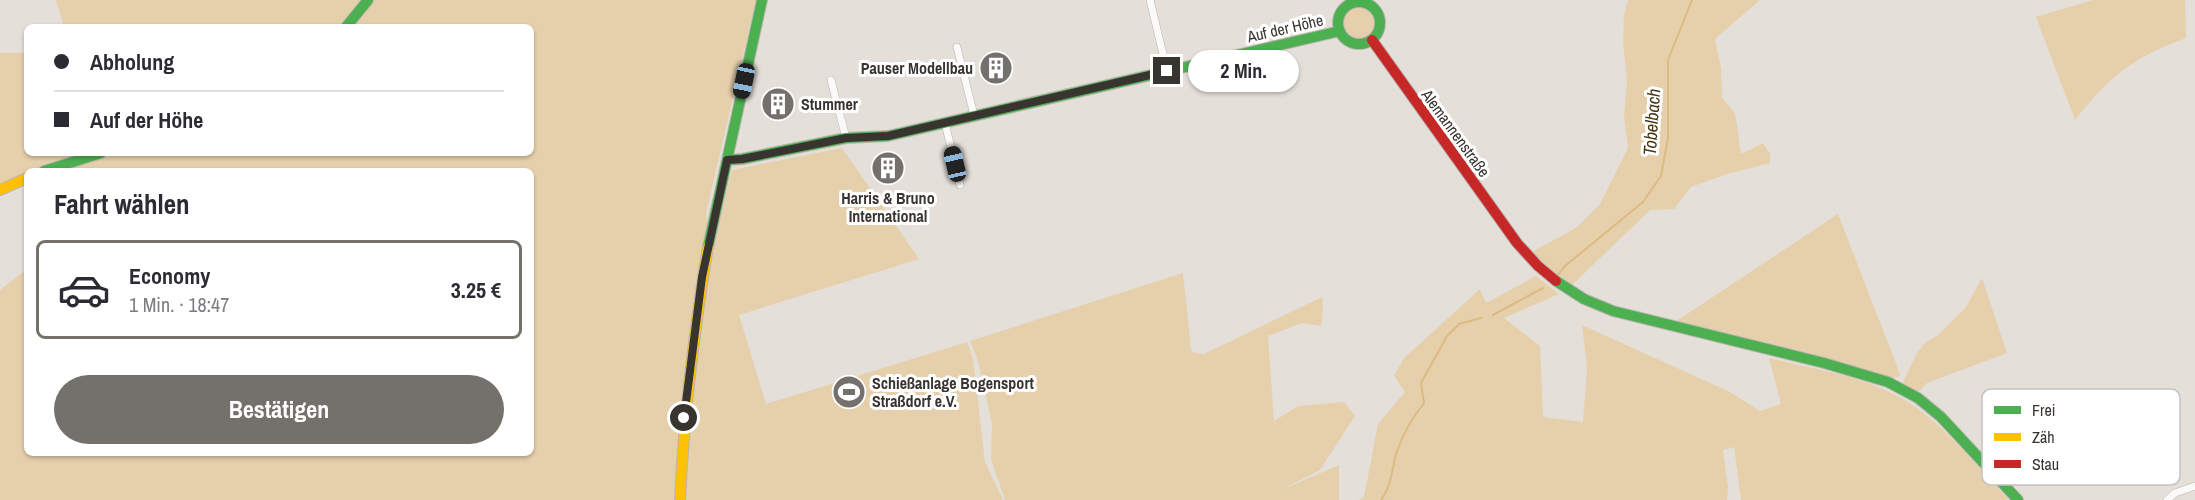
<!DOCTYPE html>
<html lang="de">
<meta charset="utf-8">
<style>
body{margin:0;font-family:"Archivo Narrow",sans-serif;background:#f7f7f7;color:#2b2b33;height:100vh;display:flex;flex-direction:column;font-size:22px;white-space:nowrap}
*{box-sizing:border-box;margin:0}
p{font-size:20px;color:#7c7c81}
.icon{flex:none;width:33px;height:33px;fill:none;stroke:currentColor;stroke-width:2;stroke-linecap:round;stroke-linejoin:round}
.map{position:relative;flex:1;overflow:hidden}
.panel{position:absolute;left:24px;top:168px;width:510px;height:288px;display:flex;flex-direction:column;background:#fff;border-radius:9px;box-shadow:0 2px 4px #0004}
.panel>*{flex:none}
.top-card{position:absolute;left:24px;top:24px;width:510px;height:132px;border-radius:9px;box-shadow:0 2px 4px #0004;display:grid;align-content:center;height:132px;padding:0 30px;background:#fff}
.end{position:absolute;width:27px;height:27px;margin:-14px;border:8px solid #383530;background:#fff;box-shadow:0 0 0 3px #fff}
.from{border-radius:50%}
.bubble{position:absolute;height:42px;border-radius:21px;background:#fff;box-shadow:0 2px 4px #0004;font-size:20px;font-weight:800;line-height:42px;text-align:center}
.car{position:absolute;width:18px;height:36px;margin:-18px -9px;border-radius:8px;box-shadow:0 0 4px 2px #0007;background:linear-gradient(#222 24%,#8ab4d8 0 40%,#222 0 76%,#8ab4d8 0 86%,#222 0)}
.top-card b{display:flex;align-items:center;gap:21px;height:57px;font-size:22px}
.top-card b+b{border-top:2px solid #e1e1e2}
.top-card i{width:15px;height:15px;background:#2b2b33}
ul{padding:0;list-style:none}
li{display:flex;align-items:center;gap:18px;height:99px;margin:0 12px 9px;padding:0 18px;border:3px solid transparent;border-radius:9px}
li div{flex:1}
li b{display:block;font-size:22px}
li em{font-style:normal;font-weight:800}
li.selected{border-color:#74706b}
li>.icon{width:54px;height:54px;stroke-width:1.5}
h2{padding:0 30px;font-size:27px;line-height:72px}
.action{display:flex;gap:12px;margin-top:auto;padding:12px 30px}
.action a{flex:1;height:69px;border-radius:36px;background:#74706b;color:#fff;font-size:24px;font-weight:800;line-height:69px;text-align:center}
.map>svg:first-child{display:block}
</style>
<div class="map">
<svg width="2195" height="500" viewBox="0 0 2195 500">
<rect width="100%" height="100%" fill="#e4dfd9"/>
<path fill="#e6d0ac" d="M56 0H362L340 27H64Z
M373 0H756L706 213 710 236 715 240 732 170 842 148 919 259 739 315 766 404 967 342 973 359 985 462 1003 500H0V290L27 269V453H531V171H60L119 153H531V27H351Z
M1628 0H1760L1715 39 1721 68 1722 98 1735 113 1741 154 1763 143 1770 154V163L1727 174 1691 187 1674 209 1650 210 1569 288 1530 253 1576 228 1600 204 1628 148 1624 116 1627 82 1623 42 1624 15Z
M2093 0H2185L2186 38C2132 58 2110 76 2075 120L2036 17Z
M1342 23a17 17 0 1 1 34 0a17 17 0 1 1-34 0Z
M0 53H27V153H87L33 171H27V174L0 186Z
M1838 214 1900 374 1898 377 1888 378 1836 361 1675 322Z
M1183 273 1191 350 1195 353 1204 354 1322 297 1323 308 1321 326 1302 323 1268 336 1274 421 1298 406 1344 402 1355 416 1320 470 1281 490 1339 465V500H1005L991 459 992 424 978 361 970 341Z
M1536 276 1559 294 1504 318 1540 346 1543 417 1583 422 1587 368 1582 325 1730 392 1760 411 1781 404 1769 358C1810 368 1856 375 1894 394 1940 418 1974 463 2009 500H1741L1734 447 1723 450 1728 488 1727 500H1359L1364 497 1378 424 1405 392 1394 376 1404 358 1480 289 1486 303Z
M1982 278 2007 353 1927 383 1916 394 1905 386 1903 382 1917 353 1925 343 1938 335 1966 307Z"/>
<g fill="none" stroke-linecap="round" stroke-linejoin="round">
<path stroke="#dcba82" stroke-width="2" d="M1556 277 1565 266 1643 202 1661 176 1668 138V60L1692 0
M1493 315 1543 288
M1381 500C1391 487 1392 470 1396 454 1402 436 1412 418 1424 403L1421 383 1447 336 1459 324 1481 318"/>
<defs>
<path id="street" d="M1150 0 1167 71
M957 47 974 115
M831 80 846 138
M945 123 960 185
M2167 500 2175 493 2195 486"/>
<path id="fast" d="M1338 23a21 21 0 1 1 42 0a21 21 0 1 1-42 0Z
M346 27 368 0
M727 160 742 159 846 138 888 136 1340 31
M44 171 101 153
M708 247 762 0
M1556 281 1584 299 1613 311 1824 363 1888 382 1918 398 1941 417 2018 500"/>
<path id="slow" d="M0 190 27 178
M680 500C684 415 694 331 708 247"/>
<path id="jam" d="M1372 40 1517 243 1538 266 1556 281"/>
</defs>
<use href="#street" stroke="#b9b5b0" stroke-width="8"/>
<use href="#fast" stroke="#b9b5b0" stroke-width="12"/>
<use href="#slow" stroke="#b9b5b0" stroke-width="12"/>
<use href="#jam" stroke="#b9b5b0" stroke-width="12"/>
<use href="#street" stroke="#fbfaf9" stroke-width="7"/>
<use href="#fast" stroke="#4caf50" stroke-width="10"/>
<use href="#slow" stroke="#ffc107" stroke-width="10"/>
<use href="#jam" stroke="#c62828" stroke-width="10"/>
</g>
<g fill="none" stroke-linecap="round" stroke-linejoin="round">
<path stroke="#383530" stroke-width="8" d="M684 418 702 277 727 160 742 159 846 138 888 136 1167 71"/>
</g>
<defs>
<symbol id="building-disc" viewBox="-11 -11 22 22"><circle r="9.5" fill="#74706b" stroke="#fff"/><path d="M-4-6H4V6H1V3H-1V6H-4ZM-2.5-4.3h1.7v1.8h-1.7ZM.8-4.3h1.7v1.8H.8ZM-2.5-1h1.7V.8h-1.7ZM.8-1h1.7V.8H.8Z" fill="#fff"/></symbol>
<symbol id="stadium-disc" viewBox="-11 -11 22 22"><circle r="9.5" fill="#74706b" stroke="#fff"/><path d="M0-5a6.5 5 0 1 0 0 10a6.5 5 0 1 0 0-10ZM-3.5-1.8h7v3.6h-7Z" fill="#fff"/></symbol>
</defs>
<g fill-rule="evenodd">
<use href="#building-disc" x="977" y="49" width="38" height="38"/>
<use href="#building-disc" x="759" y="85" width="38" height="38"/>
<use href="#building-disc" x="869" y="149" width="38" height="38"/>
<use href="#stadium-disc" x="830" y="373" width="38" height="38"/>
</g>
<g text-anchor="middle" stroke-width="6" stroke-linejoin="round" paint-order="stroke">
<g font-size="16" fill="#383530" stroke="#fff">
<text transform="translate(1285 28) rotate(-13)" y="6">Auf der Höhe</text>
<text transform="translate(1456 133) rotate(54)" y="6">Alemannenstraße</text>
</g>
<g font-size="16" font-weight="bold" fill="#383530" stroke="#fff" text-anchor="start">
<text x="973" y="74" text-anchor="end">Pauser Modellbau</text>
<text x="801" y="110">Stummer</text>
<text x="888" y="204" text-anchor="middle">Harris &amp; Bruno<tspan x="888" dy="18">International</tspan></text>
<text x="872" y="389">Schießanlage Bogensport<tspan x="872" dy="18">Straßdorf e.V.</tspan></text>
</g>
<g font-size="18" font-style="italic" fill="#463311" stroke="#fff">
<text transform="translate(1652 122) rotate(-86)" y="6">Tobelbach</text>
</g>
</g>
<rect x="1982" y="389" width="198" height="96" rx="9" fill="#fff" stroke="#c3c2c1" stroke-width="1.5"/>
<rect x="1994" y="406" width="27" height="8" fill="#4caf50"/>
<rect x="1994" y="433" width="27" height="8" fill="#ffc107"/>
<rect x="1994" y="460" width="27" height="8" fill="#c62828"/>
<g font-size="16" fill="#383530">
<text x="2032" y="416">Frei</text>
<text x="2032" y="443">Zäh</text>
<text x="2032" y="470">Stau</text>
</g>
</svg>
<i class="end from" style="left:684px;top:418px"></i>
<i class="end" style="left:1167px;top:71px"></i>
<div class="bubble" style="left:1188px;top:50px;width:111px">2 Min.</div>
<i class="car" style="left:744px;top:81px;rotate:192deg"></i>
<i class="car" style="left:955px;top:164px;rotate:347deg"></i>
<div class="top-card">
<b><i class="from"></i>Abholung</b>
<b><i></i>Auf der Höhe</b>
</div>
<section class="panel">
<h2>Fahrt wählen</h2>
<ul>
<li class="selected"><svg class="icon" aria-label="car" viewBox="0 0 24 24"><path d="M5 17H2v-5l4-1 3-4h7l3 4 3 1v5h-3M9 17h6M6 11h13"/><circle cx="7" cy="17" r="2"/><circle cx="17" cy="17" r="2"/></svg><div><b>Economy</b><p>1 Min. · 18:47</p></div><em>3.25 €</em></li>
</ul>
<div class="action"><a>Bestätigen</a></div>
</section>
</div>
